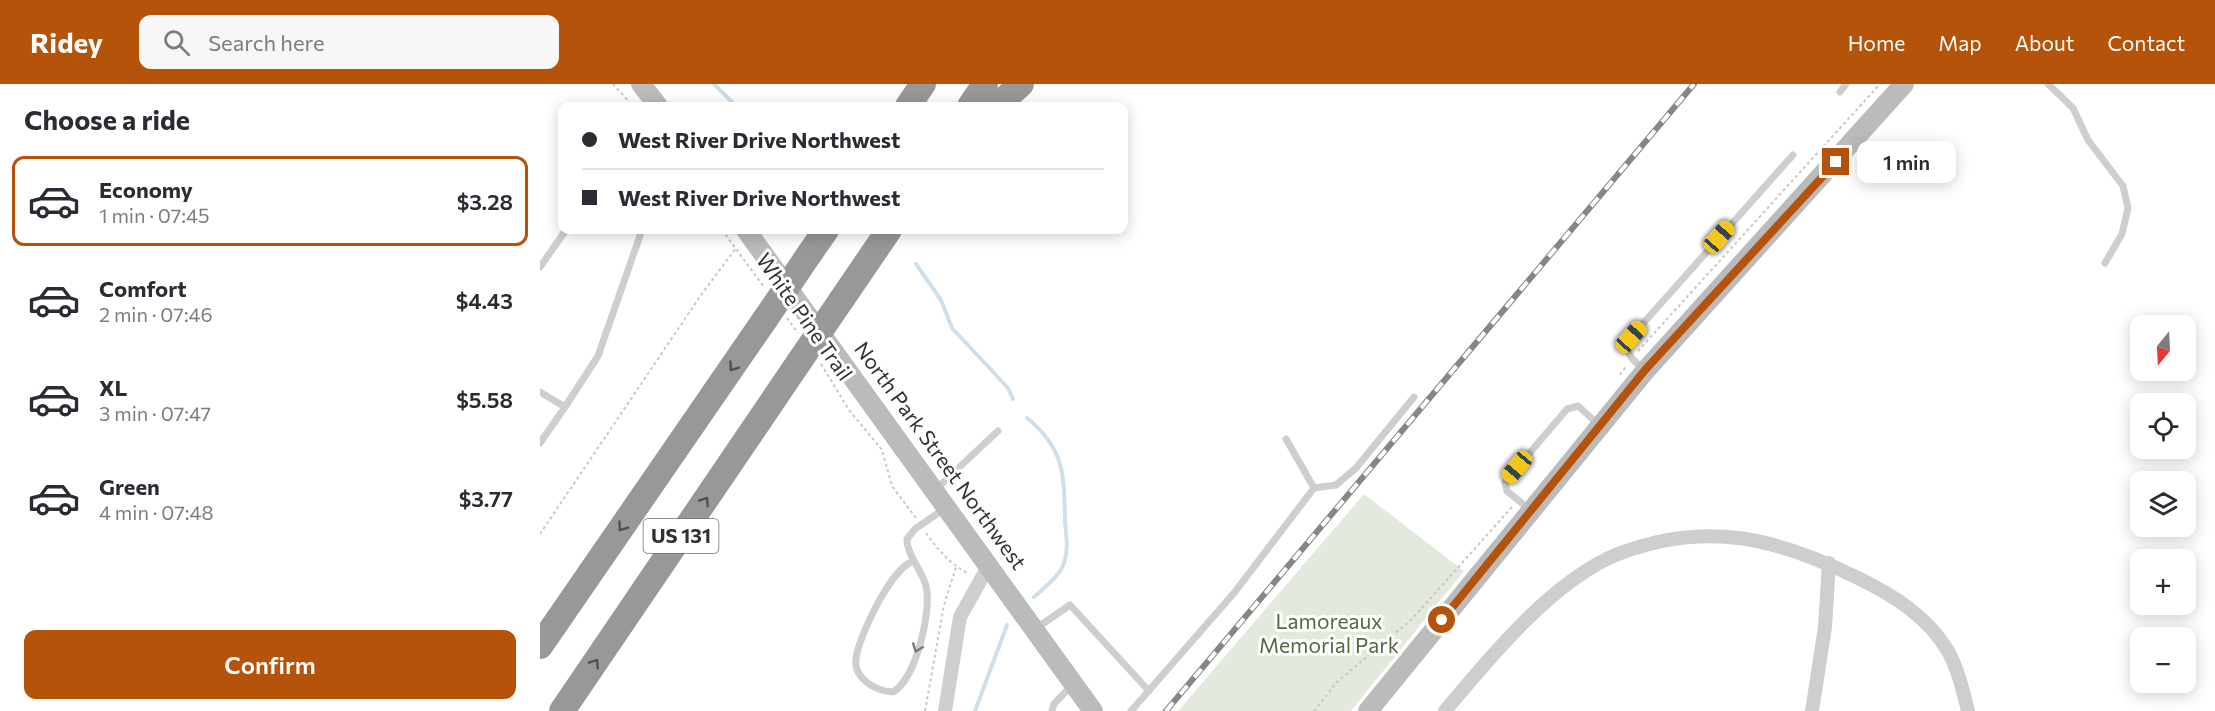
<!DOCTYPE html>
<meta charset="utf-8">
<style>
body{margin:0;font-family:Commissioner,sans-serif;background:#f7f7f7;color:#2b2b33;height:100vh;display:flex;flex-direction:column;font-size:22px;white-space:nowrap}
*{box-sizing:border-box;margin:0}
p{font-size:20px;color:#7c7c81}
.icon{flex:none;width:33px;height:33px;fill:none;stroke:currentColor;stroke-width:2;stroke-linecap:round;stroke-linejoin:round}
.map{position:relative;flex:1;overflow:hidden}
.panel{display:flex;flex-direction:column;background:#fff;width:540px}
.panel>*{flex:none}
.top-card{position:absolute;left:18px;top:18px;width:570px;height:132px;border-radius:12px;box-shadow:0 3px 15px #0003;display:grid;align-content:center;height:132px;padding:0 24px;background:#fff}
.needle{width:39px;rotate:198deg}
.tools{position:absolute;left:1590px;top:231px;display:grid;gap:12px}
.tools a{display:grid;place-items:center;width:66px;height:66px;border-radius:12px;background:#fff;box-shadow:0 3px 15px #0003;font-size:30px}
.end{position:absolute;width:27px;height:27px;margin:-14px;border:8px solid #b45309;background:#fff;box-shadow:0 0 0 3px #fff}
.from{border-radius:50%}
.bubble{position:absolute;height:42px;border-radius:12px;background:#fff;box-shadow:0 3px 15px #0003;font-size:20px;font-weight:600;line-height:42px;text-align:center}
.car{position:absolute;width:18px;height:36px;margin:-18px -9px;border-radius:8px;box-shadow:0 0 4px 2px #0007;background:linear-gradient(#f5c518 24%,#345 0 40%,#f5c518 0 76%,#345 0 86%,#f5c518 0)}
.top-card b{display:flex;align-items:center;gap:21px;height:57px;font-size:22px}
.top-card b+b{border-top:2px solid #e1e1e2}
.top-card i{width:15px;height:15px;background:#2b2b33}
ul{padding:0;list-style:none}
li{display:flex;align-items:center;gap:18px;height:90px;margin:0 12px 9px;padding:0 12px;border:3px solid transparent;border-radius:12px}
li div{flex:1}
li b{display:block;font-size:22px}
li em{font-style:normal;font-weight:600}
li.active{border-color:#b45309}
li>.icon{width:54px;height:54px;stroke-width:1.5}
h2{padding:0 24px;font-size:27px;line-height:72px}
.button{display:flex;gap:12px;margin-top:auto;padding:12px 24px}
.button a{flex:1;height:69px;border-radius:12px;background:#b45309;color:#fff;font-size:24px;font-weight:600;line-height:69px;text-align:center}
header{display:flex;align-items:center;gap:36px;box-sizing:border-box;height:84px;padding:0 30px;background:#b45309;color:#fff}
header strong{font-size:28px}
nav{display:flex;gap:33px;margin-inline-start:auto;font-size:21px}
.search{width:420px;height:54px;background:#f7f7f7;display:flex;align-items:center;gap:15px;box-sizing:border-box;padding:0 21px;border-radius:12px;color:#7c7c81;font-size:22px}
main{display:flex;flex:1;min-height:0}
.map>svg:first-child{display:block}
</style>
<header>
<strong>Ridey</strong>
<div class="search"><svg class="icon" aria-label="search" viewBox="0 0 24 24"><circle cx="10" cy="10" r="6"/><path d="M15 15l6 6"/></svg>Search here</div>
<nav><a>Home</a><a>Map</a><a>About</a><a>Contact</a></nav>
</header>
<main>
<section class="panel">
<h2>Choose a ride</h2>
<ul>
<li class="active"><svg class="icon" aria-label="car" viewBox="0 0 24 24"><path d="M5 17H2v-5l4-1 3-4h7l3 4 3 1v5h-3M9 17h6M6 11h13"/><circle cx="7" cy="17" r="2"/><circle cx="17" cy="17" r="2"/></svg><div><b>Economy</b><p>1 min · 07:45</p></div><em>$3.28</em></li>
<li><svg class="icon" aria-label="car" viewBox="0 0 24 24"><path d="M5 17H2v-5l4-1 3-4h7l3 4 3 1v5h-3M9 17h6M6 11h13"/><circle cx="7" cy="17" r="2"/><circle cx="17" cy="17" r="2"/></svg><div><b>Comfort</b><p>2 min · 07:46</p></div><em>$4.43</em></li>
<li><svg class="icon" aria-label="car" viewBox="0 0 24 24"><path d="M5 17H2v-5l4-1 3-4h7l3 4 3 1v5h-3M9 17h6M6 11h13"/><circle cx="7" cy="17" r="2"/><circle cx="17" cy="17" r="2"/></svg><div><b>XL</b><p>3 min · 07:47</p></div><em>$5.58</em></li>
<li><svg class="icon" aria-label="car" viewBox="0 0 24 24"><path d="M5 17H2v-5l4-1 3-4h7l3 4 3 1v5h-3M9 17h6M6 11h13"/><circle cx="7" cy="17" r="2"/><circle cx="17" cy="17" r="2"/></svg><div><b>Green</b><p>4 min · 07:48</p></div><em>$3.77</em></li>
</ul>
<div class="button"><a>Confirm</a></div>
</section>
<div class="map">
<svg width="1675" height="627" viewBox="0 0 1675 627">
<rect width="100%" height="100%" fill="#fff"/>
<path fill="#e4e9de" d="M824 410 924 487 811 627H638Z"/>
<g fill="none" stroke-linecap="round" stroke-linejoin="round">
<path stroke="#cfdfea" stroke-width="4" d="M174 0 196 22
M376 180 401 216 412 244 468 304 473 315
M487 334C525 365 524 391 525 437 526 451 529 465 524 479 519 493 505 503 494 513
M435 627 467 541"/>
<path stroke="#c8c8c8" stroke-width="2" stroke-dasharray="3 3" stroke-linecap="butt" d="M73 0 93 22
M182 146 224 203
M247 234 258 249
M1098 267 1340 0
M281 280 309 326 342 366 352 402 376 434
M1080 291 1087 281
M386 449C398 466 410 480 429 490
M0 450 161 211 196 164
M385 627 404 521 416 483
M774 627 798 597 871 536 972 423"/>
<path stroke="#cecece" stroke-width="7" d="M1508 0 1533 24 1548 56 1583 102 1588 124 1582 150 1565 179
M1300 8 1306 0
M0 183 26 146
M1103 285C1091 275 1084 268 1091 253L1253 71
M0 308 25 323 0 359
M25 323 58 272 102 146
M774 404 796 401 816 384 874 313
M395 406 458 347
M989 425 967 407 965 398 1027 325 1038 322 1058 340
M374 477C352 482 319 552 316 574 313 595 336 607 353 608 376 595 392 527 386 502 382 486 367 472 367 455L375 445 404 425
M495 545 530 521 609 607
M512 627 514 620 532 601
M591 627 694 509 774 404 746 355"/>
<path stroke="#cecece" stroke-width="14" d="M405 627 420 533 449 481
M905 627C949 574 1013 496 1078 470 1166 436 1237 454 1318 494 1353 511 1387 532 1408 567 1418 585 1423 607 1428 627
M1272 627 1285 543 1289 479"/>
<path stroke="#bbb" stroke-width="20" d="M101 0 118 22
M206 146 553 627
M828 627 1105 287 1364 0"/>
<path stroke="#989898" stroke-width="26" d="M368 22 383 0
M430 22 445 0
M457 22 481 0
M270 169 286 146
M302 215 349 146
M0 562 226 234
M22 627 259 278"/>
<defs>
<path id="rail" d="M626 627 1154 0"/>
</defs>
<use href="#rail" stroke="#868686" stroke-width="6"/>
<use href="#rail" stroke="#fff" stroke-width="4" stroke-dasharray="11" stroke-linecap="butt"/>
<path stroke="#989898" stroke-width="26" d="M226 234 270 169
M259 278 302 215"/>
</g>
<defs><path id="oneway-chevron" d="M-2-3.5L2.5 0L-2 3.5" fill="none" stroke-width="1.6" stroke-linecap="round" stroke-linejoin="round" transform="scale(1.5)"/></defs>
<g stroke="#505050">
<use href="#oneway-chevron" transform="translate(193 283) rotate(125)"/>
<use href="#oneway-chevron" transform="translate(165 417) rotate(-56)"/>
<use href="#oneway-chevron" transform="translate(82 443) rotate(125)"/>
<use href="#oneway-chevron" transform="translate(55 579) rotate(-56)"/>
</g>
<use stroke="#787878" href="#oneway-chevron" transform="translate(377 564) rotate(111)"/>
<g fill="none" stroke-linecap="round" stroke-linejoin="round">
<path stroke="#b45309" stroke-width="8" d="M902 536 1105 286 1296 78"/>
</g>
<g text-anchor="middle" stroke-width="6" stroke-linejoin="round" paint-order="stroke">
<rect fill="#fff" stroke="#6f6f6f" stroke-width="1.5" x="103.5" y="435" width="75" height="34" rx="4.5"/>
<g font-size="20" font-weight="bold" fill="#313131">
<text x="141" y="459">US 131</text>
</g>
<g font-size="21" fill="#313131" stroke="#fff">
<text transform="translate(264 233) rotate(55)" y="7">White Pine Trail</text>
<text transform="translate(400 372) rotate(54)" y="7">North Park Street Northwest</text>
</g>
<g font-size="21" fill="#546842" stroke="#fff">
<text x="789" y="545">Lamoreaux<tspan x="789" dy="24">Memorial Park</tspan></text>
</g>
</g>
</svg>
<div class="tools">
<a><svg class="needle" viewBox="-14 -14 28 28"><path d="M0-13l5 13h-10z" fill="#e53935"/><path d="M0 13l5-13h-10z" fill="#7c7c81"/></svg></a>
<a><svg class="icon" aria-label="locate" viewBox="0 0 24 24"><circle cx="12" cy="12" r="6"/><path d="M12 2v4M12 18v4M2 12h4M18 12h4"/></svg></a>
<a><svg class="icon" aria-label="layers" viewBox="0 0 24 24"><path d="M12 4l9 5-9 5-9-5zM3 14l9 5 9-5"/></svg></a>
<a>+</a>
<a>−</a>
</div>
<i class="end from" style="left:902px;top:536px"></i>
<i class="end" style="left:1296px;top:78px"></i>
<div class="bubble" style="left:1317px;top:57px;width:99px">1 min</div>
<i class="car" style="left:1179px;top:153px;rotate:41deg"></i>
<i class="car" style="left:1091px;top:253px;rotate:42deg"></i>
<i class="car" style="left:977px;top:383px;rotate:220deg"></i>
<div class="top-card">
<b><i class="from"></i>West River Drive Northwest</b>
<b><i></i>West River Drive Northwest</b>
</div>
</div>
</main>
